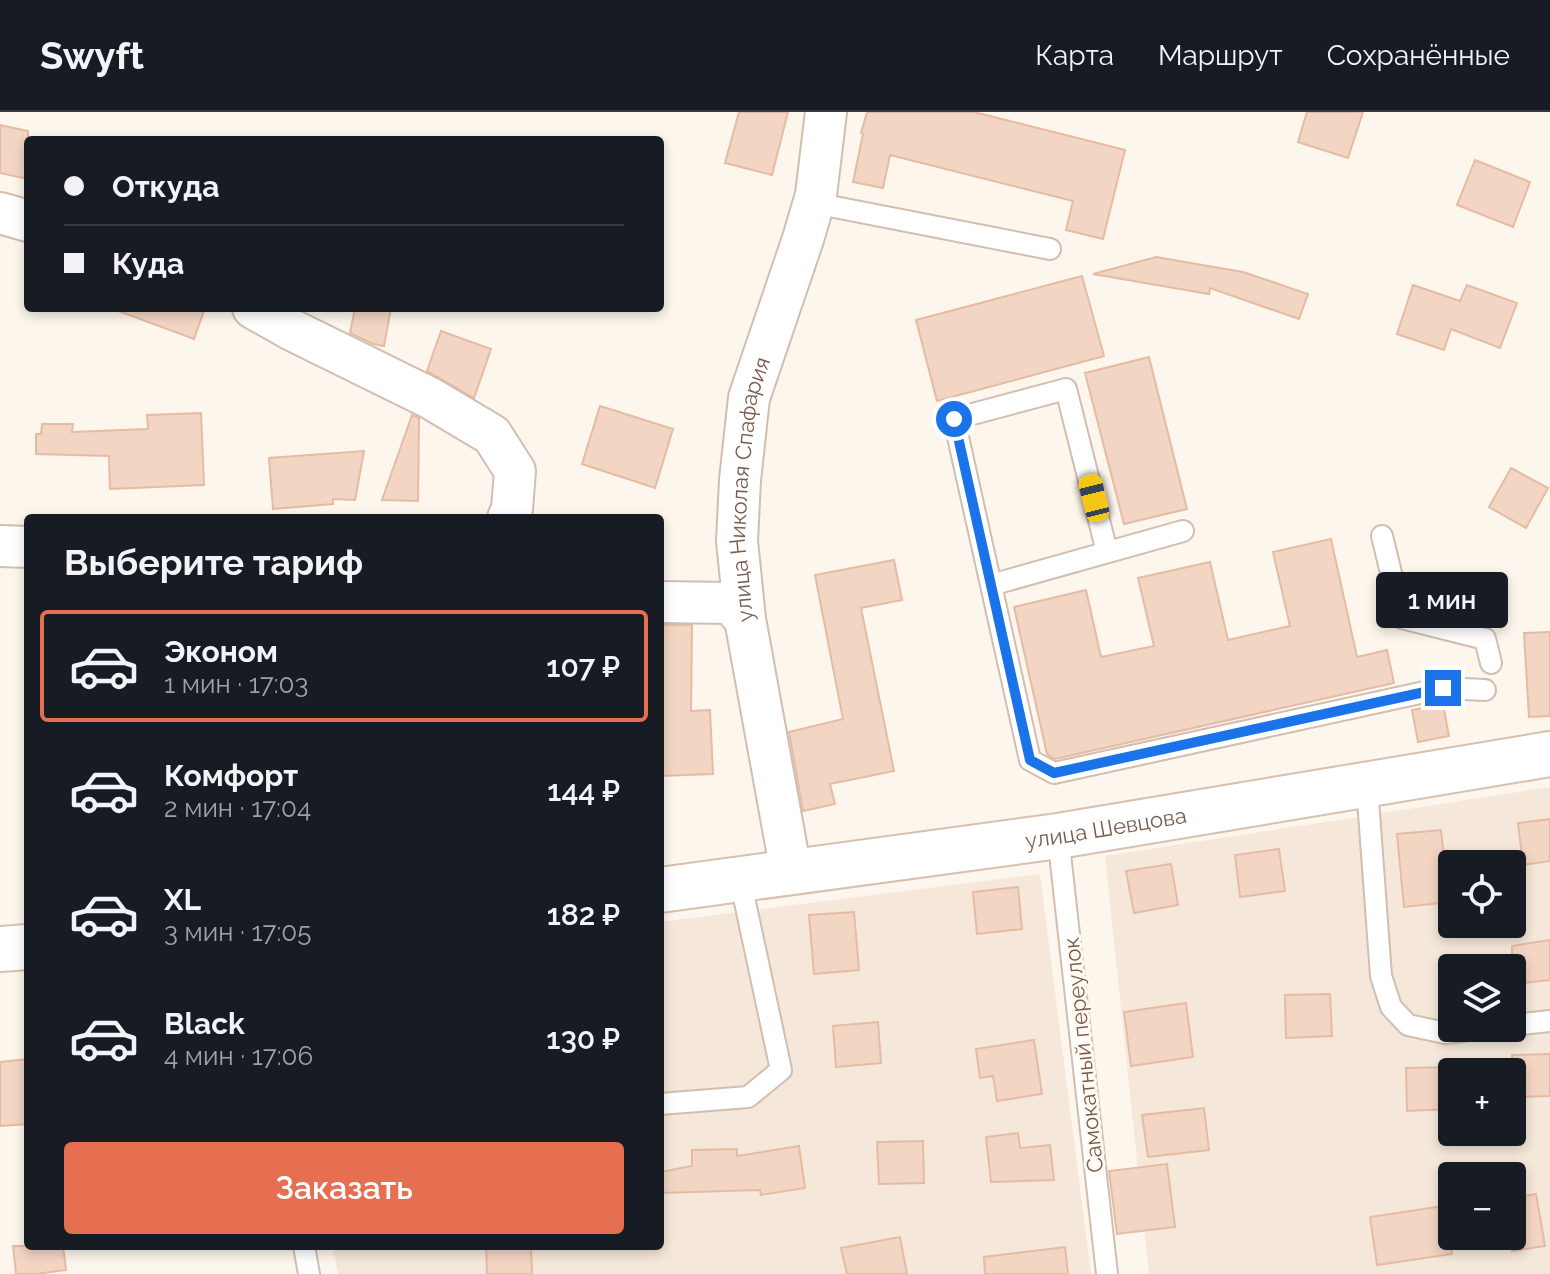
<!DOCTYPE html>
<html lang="ru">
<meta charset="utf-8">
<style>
body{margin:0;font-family:Raleway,sans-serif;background:#242831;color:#f1f3f6;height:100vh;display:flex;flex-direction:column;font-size:30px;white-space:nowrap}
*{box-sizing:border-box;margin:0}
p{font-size:26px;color:#9ea1a6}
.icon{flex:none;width:44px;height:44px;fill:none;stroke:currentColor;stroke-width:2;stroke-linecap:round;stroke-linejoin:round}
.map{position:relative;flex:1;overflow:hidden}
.drawer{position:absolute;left:24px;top:402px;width:640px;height:736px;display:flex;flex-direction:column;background:#171b24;border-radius:8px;box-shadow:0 4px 12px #0003}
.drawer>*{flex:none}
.hud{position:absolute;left:24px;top:24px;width:640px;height:176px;border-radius:8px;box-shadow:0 4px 12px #0003;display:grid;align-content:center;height:176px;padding:0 40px;background:#171b24}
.buttons{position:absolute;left:1438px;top:738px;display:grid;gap:16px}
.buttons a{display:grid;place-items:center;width:88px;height:88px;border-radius:8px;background:#171b24;box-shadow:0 4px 12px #0003;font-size:40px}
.end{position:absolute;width:36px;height:36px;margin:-18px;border:10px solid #1a73e8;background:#fff;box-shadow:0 0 0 4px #fff}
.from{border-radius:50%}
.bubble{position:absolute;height:56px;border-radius:8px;background:#171b24;box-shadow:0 4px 12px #0003;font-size:26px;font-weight:600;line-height:56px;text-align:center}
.car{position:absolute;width:24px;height:48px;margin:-24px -12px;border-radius:10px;box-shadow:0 0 6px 2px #0007;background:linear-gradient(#f5c518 24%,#345 0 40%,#f5c518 0 76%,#345 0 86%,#f5c518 0)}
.hud b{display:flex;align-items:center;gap:28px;height:76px;font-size:30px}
.hud b+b{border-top:2px solid #363941}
.hud i{width:20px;height:20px;background:#f1f3f6}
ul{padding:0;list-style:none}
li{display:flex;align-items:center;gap:24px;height:112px;margin:0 16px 12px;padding:0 24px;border:4px solid transparent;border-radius:8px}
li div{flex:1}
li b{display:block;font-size:30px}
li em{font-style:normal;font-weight:600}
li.selected{border-color:#e76f51}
li>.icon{width:72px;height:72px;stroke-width:1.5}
h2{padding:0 40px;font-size:36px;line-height:96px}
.cta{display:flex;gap:16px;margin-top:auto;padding:16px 40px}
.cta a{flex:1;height:92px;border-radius:8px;background:#e76f51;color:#fff;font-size:32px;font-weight:600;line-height:92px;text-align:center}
header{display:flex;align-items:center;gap:48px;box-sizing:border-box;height:112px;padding:0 40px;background:#171b24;border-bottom:2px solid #363941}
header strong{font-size:38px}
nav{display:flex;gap:44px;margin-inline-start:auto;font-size:28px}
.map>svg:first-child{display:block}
</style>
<header>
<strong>Swyft</strong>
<nav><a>Карта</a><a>Маршрут</a><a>Сохранённые</a></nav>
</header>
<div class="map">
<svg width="1550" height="1162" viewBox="0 0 1550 1162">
<rect width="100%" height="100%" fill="#fdf6ec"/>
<path fill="#f5e8da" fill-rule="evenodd" d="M1550 675V1162H1149L1105 744ZM1452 752H1512V812H1452ZM1452 856H1512V916H1452ZM1452 960H1512V1020H1452ZM1452 1064H1512V1124H1452Z
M1040 762 1091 1162H338L333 1134H660V810Z"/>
<path fill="#f3d5c3" stroke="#e6bba3" stroke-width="2" d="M739 0H788L772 63 725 51Z
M867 0H974L1125 38 1103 127 1066 118 1073 89 890 43 883 76 853 70 863 22 861 21Z
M1307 0H1363L1348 46 1298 30Z
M0 13 28 19V67L0 61Z
M1475 48 1530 70 1513 115 1457 93Z
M1156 145 1243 160 1308 182 1299 207 1210 176 1209 182 1093 162Z
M1082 164 1104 244 937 289 916 208Z
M1413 173 1460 189 1467 173 1517 191 1500 236 1451 217 1444 238 1397 222Z
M119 196H205L194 227 118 199Z
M355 196H391L384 234 373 232 350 221Z
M441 219 491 237 474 286 427 259Z
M1149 245 1187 397 1124 412 1085 261Z
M600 294 673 317 655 376 582 352Z
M201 301 204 373 110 377 109 344 36 342V322H41L42 312H73L72 320 148 317 147 303Z
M412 303 419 306 418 389 382 388Z
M364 339 355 388 333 387V392L273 397 269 346Z
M1511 356 1548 376 1526 416 1489 395Z
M1331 427 1357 545 1387 538 1394 571 1055 647 1047 642 1014 495 1086 478 1101 545 1154 534 1138 466 1210 450 1228 528 1290 514 1273 440Z
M894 448 902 488 861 496 894 659 830 672 835 692 803 699 789 620 843 607 815 463Z
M660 513H692L691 599 710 598 713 662 660 664Z
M1550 520V604L1529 605 1524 521Z
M1443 592 1449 624 1418 630 1412 598Z
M1550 707V749L1523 753 1518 711Z
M1441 718 1449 790 1404 795 1397 722Z
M1279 737 1285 779 1240 785 1235 743Z
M1171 752 1178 793 1134 801 1126 759Z
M1018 775 1022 817 977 822 973 780Z
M854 800 859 858 814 862 809 803Z
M1550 828V868L1512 872V834Z
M1330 882 1332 924 1286 926 1285 883Z
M1186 891 1193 945 1131 954 1124 900Z
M878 910 881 951 836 955 833 914Z
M1034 928 1042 982 997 989 993 964 980 966 976 937Z
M1550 942V984L1513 985 1512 943Z
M28 947V1012L0 1014V950Z
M1451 955 1452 997 1407 999 1406 956Z
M1204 996 1209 1038 1148 1045 1142 1003Z
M1018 1021 1020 1036 1050 1033 1054 1068 991 1070 986 1025Z
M923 1029 924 1071 879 1072 877 1030Z
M799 1034 805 1076 761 1083 760 1078 660 1081V1060L692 1054V1038L737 1037V1044Z
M1167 1052 1175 1115 1117 1122 1109 1059Z
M1536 1082 1545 1134 1512 1139V1086Z
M1444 1094 1452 1142 1377 1153 1370 1105Z
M900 1125 907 1162H847L841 1136Z
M13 1134H63L66 1158 36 1162H16Z
M486 1134H531L532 1162H487Z
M1065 1135 1068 1162H985L984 1145Z"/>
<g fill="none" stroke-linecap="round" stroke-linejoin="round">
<defs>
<path id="lane" d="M814 91 1050 137
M1382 424 1402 506 1485 527 1491 551
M1107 440 1066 277 954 307 1030 648 1054 661 1443 576 1485 578
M991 473 1183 419
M1367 674 1381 864 1391 895 1408 913 1445 921 1487 916
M1058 724 1107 1162
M1512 913 1550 909
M660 992 748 985 781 958 740 767
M304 1134 309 1162"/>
<g id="street">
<path d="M0 101 28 109"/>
<path d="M253 196 292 218 430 286 492 323 515 359 512 397 508 406"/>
<path d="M0 434 28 435"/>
<path d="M660 490 730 491 745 507"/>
<path id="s1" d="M791 760 745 507 737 429 740 368 749 286 803 127 816 83 826 0"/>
</g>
<g id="secondary">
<path id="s2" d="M660 778 1058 724 1550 642"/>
<path d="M0 837 28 835"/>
</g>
</defs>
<use href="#lane" stroke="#d1beb0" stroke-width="24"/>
<use href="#street" stroke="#d1beb0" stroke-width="44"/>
<use href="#secondary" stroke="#d6c0b0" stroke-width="48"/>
<use href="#lane" stroke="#fff" stroke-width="20"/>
<use href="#street" stroke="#fff" stroke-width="40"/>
<use href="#secondary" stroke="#fff" stroke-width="44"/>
</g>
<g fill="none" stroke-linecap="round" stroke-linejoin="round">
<path stroke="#1a73e8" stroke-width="10" d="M954 307 1030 648 1054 661 1443 576"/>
</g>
<g text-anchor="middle" stroke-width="6" stroke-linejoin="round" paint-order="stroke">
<g font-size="22" fill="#7a5c4d" stroke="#fffaf3">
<text dy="8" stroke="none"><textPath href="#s1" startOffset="388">улица Николая Спафария</textPath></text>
<text dy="8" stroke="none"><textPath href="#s2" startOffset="450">улица Шевцова</textPath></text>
<text transform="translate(1083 943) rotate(-96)" y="8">Самокатный переулок</text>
</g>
</g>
</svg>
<div class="buttons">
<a><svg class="icon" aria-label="locate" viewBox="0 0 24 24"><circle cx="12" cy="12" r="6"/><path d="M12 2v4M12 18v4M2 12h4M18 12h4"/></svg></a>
<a><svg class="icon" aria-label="layers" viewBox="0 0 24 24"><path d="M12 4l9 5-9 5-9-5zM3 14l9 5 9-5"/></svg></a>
<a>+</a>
<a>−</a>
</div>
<i class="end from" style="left:954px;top:307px"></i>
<i class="end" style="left:1443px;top:576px"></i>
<div class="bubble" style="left:1376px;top:460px;width:132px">1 мин</div>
<i class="car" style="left:1094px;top:386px;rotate:346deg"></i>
<div class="hud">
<b><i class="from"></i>Откуда</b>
<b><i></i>Куда</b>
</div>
<section class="drawer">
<h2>Выберите тариф</h2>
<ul>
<li class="selected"><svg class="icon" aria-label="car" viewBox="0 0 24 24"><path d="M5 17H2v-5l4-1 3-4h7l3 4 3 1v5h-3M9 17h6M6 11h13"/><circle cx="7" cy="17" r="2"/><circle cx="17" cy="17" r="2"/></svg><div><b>Эконом</b><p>1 мин · 17:03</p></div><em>107 ₽</em></li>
<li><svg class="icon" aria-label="car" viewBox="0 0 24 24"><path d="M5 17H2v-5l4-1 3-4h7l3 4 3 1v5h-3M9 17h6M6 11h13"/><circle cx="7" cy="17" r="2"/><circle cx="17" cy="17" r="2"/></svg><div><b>Комфорт</b><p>2 мин · 17:04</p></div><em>144 ₽</em></li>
<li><svg class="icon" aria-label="car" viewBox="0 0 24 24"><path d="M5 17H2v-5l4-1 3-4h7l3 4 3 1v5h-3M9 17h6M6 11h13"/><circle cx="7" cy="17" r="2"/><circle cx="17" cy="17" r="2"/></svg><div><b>XL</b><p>3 мин · 17:05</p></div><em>182 ₽</em></li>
<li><svg class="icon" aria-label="car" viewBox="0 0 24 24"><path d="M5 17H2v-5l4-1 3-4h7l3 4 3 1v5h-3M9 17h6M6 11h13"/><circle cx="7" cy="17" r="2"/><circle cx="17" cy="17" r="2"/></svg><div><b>Black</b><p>4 мин · 17:06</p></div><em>130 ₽</em></li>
</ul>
<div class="cta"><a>Заказать</a></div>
</section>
</div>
